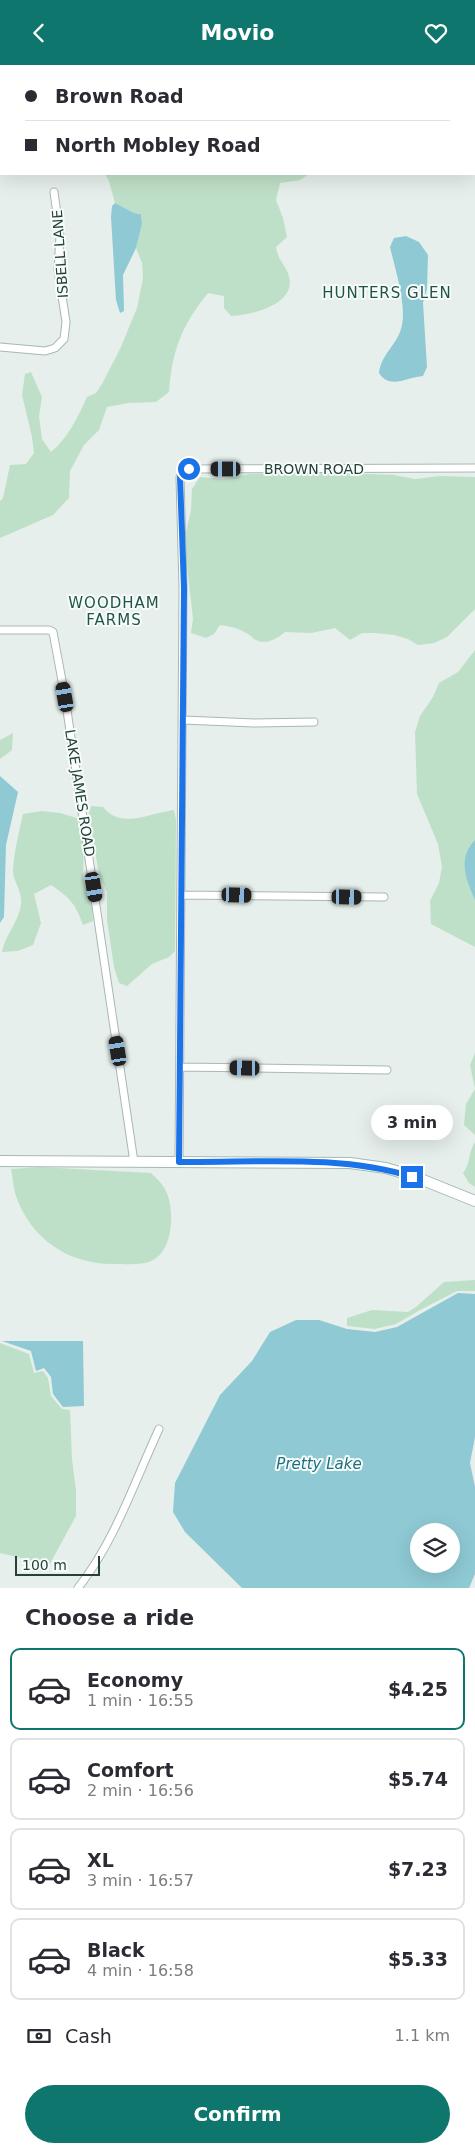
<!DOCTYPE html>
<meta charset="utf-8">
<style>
body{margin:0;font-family:"DejaVu Sans",sans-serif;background:#f7f7f7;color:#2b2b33;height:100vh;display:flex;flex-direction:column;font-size:19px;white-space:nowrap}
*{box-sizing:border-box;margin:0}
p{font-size:16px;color:#7c7c81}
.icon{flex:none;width:28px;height:28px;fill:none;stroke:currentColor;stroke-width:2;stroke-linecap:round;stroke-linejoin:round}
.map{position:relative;height:1523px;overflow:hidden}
.sheet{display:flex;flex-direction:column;background:#fff;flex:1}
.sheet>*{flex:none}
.hud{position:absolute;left:0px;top:0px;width:475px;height:110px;box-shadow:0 5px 20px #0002;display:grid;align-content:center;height:110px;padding:0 25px;background:#fff}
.tools{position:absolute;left:410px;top:1458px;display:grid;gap:10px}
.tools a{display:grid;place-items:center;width:50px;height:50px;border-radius:50%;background:#fff;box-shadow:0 5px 20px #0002;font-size:25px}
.scale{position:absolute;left:15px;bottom:12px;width:85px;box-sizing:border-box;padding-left:5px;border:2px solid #24423a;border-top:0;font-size:14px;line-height:18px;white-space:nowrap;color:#24423a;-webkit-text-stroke:4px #f7fbf9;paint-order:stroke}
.end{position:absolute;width:22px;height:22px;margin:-11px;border:6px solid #1a73e8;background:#fff;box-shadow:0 0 0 2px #fff}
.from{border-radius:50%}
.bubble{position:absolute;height:35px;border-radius:18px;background:#fff;box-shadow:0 5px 20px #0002;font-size:16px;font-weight:700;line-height:35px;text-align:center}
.car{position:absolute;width:15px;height:30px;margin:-15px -8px;border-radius:6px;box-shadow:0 0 4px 1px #0007;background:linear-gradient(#222 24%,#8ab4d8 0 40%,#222 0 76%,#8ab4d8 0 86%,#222 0)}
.hud b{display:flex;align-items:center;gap:18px;height:48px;font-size:19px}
.hud b+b{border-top:1px solid #e1e1e2}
.hud i{width:12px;height:12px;background:#2b2b33}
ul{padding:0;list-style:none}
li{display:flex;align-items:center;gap:15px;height:82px;margin:0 10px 8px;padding:0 15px;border:2px solid #e1e1e2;border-radius:10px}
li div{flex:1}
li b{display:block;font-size:19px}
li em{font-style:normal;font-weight:700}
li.current{border-color:#0f766e}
li>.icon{width:45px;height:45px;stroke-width:1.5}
h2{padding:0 25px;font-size:22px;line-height:60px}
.pay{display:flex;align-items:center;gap:12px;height:55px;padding:0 25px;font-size:19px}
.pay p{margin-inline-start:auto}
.primary-button{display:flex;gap:10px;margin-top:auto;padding:10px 25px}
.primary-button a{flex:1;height:58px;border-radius:30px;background:#0f766e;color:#fff;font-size:20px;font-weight:700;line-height:58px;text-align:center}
header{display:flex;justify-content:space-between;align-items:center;height:65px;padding:0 25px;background:#0f766e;color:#fff;font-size:22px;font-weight:700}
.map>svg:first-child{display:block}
</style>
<header><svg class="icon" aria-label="back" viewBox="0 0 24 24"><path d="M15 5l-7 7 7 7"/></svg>Movio<svg class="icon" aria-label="heart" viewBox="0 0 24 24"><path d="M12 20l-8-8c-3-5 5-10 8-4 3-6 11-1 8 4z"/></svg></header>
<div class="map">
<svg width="475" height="1523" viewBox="0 0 475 1523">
<rect width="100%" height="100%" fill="#e6efeb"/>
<path fill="#bfe0c8" d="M0 0 3 1H1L0 85Z
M68 0H312V1Z
M105 109H309L300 115 280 118 276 135 283 153 287 172 276 182C279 196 282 196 287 206 302 238 253 250 231 251L224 243V231L208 228C182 260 172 285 169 327L156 337 128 338 107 342 99 365 84 380 70 406 69 433 53 450 0 473V436L3 433 10 400 26 399 34 388 32 372 22 330 25 309 31 307 42 332 39 351 42 374 51 387C68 373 78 352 87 332L96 328 102 319 120 284 137 243 143 213 142 198 136 183 142 159 141 149 134 148 115 138 109 116Z
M321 407 394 410 415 414 440 411 475 412V544L447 572 434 578 418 580 408 574 394 570 375 568H362L350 575 335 563 311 568 285 567C277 574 266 580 256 575 252 573 250 569 246 568 238 563 229 561 220 560L214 569 206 573 191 568 193 554 184 474 191 446 192 424 200 412 222 414 250 409Z
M475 585V882L431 859 430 836 439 818 442 802 438 779 417 729 415 667 420 651 433 632 439 618 458 607Z
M13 668 12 685 0 694V675Z
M91 741 103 742C122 765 149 748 174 745L176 755 175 886 169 892 152 899 127 921 119 918 114 902 107 855V827L99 810 89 748Z
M42 746 60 748 80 754 84 781 83 813 92 843 93 856 83 860C75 838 70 833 51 820L34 829 41 858 33 880 18 886 2 887C5 870 18 858 21 840 23 827 13 816 13 806 14 787 19 767 23 749Z
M475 988V1070L464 1060 466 1039 475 1024 470 1000Z
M475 1077V1122L469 1118 463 1108C471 1098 468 1087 475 1077Z
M40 1102 151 1108C156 1113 163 1119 166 1126 175 1145 174 1189 149 1197 140 1200 125 1199 115 1199 69 1200 31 1174 16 1131 13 1122 13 1113 11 1104Z
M475 1215V1226H457L420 1245 396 1259 375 1264 347 1261V1253L372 1245 408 1247 416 1242 444 1217Z
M0 1278 29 1289 34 1308 43 1306 48 1313 51 1331 62 1344 70 1345 72 1394 76 1426V1451L46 1506 39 1505 30 1495 0 1488Z"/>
<path fill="#8ec9d4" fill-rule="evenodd" d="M115 138 134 148 141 149 142 159 136 183 123 210 124 246 120 248 116 235 111 152 112 141Z
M406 171 419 177 428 190 427 224 423 238 427 302 423 311C407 312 390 325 379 308 381 291 394 282 400 267 409 246 395 204 390 182L394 173Z
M0 711 18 727 6 780 4 852 0 858Z
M475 775V835C466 814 457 794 475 775Z
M458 1228 475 1229V1372L470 1398 475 1422V1509L469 1523H242L185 1467 173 1447 175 1418 220 1330 252 1296 270 1267 296 1255H319L347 1264 375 1267 397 1262ZM419 1466H451V1499H419Z
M2 1276H83L84 1341 63 1342 53 1329 51 1312 44 1303 36 1306 31 1286Z"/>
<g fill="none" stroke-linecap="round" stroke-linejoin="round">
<defs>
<path id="street" d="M458 1V0
M474 56 475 57
M0 282 45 286 55 283 64 274 66 257 58 205 60 171 54 127
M0 565H49L53 567 65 632 134 1097
M183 655 254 658 314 657
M181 830 384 832
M181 1002 387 1005
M179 1097 183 523 180 412 189 404 475 403
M78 1523C115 1476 134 1418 159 1364"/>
<path id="secondary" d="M0 1096 350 1098 386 1103 413 1111 475 1136"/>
</defs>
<use href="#street" stroke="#a8b8b2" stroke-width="9"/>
<use href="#secondary" stroke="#a4bbb3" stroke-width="12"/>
<use href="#street" stroke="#fff" stroke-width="7"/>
<use href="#secondary" stroke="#fff" stroke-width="10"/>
</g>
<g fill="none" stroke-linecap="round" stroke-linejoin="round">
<path stroke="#1a73e8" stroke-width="6" d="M189 404 180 412 184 523 179 1097C255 1098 341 1089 412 1112"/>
</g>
<g text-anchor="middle" stroke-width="4" stroke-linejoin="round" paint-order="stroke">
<g font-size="14" fill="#24423a" stroke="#f7fbf9">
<text transform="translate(60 189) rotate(-94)" y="5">ISBELL LANE</text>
<text x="314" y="409">BROWN ROAD</text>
<text transform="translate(80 728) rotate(81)" y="5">LAKE JAMES ROAD</text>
</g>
<g font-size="15" letter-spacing="1" fill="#1f5548" stroke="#f7fbf9">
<text x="387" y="233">HUNTERS GLEN</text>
<text x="114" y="543">WOODHAM<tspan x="114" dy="17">FARMS</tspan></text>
</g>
<g font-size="15" font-style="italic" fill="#1c6f80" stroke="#f7fbf9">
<text x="319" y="1404">Pretty Lake</text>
</g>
</g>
</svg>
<div class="tools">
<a><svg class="icon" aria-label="layers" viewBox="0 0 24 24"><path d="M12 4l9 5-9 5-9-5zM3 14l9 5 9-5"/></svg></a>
</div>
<div class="scale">100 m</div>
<i class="end from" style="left:189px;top:404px"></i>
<i class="end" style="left:412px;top:1112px"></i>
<div class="bubble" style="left:371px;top:1040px;width:82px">3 min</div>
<i class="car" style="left:226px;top:404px;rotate:270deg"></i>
<i class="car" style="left:65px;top:632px;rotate:350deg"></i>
<i class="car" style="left:94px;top:822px;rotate:171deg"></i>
<i class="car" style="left:237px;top:830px;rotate:92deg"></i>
<i class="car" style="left:347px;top:832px;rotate:91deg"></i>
<i class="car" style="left:118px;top:986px;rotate:351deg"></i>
<i class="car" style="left:245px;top:1003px;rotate:271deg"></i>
<div class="hud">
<b><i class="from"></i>Brown Road</b>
<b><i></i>North Mobley Road</b>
</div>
</div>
<section class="sheet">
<h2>Choose a ride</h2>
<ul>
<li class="current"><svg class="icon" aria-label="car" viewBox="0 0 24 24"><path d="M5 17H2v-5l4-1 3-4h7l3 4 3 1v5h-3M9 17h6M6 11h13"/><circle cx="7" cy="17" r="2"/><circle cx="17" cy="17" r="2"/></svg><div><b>Economy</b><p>1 min · 16:55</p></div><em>$4.25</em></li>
<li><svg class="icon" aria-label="car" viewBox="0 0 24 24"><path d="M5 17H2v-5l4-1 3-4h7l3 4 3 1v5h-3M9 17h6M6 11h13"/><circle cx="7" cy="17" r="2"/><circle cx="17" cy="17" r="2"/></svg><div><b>Comfort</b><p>2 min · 16:56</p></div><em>$5.74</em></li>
<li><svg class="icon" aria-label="car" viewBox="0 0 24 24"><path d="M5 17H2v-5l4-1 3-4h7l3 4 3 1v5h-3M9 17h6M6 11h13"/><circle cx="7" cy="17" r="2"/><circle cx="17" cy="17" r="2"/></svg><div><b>XL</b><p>3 min · 16:57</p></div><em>$7.23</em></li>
<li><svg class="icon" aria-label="car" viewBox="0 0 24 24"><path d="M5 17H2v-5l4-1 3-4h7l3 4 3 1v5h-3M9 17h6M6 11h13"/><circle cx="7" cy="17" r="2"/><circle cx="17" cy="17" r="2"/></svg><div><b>Black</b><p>4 min · 16:58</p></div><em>$5.33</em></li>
</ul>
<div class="pay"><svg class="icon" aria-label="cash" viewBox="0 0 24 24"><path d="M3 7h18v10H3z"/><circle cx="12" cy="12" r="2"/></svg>Cash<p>1.1 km</p></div>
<div class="primary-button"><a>Confirm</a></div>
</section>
